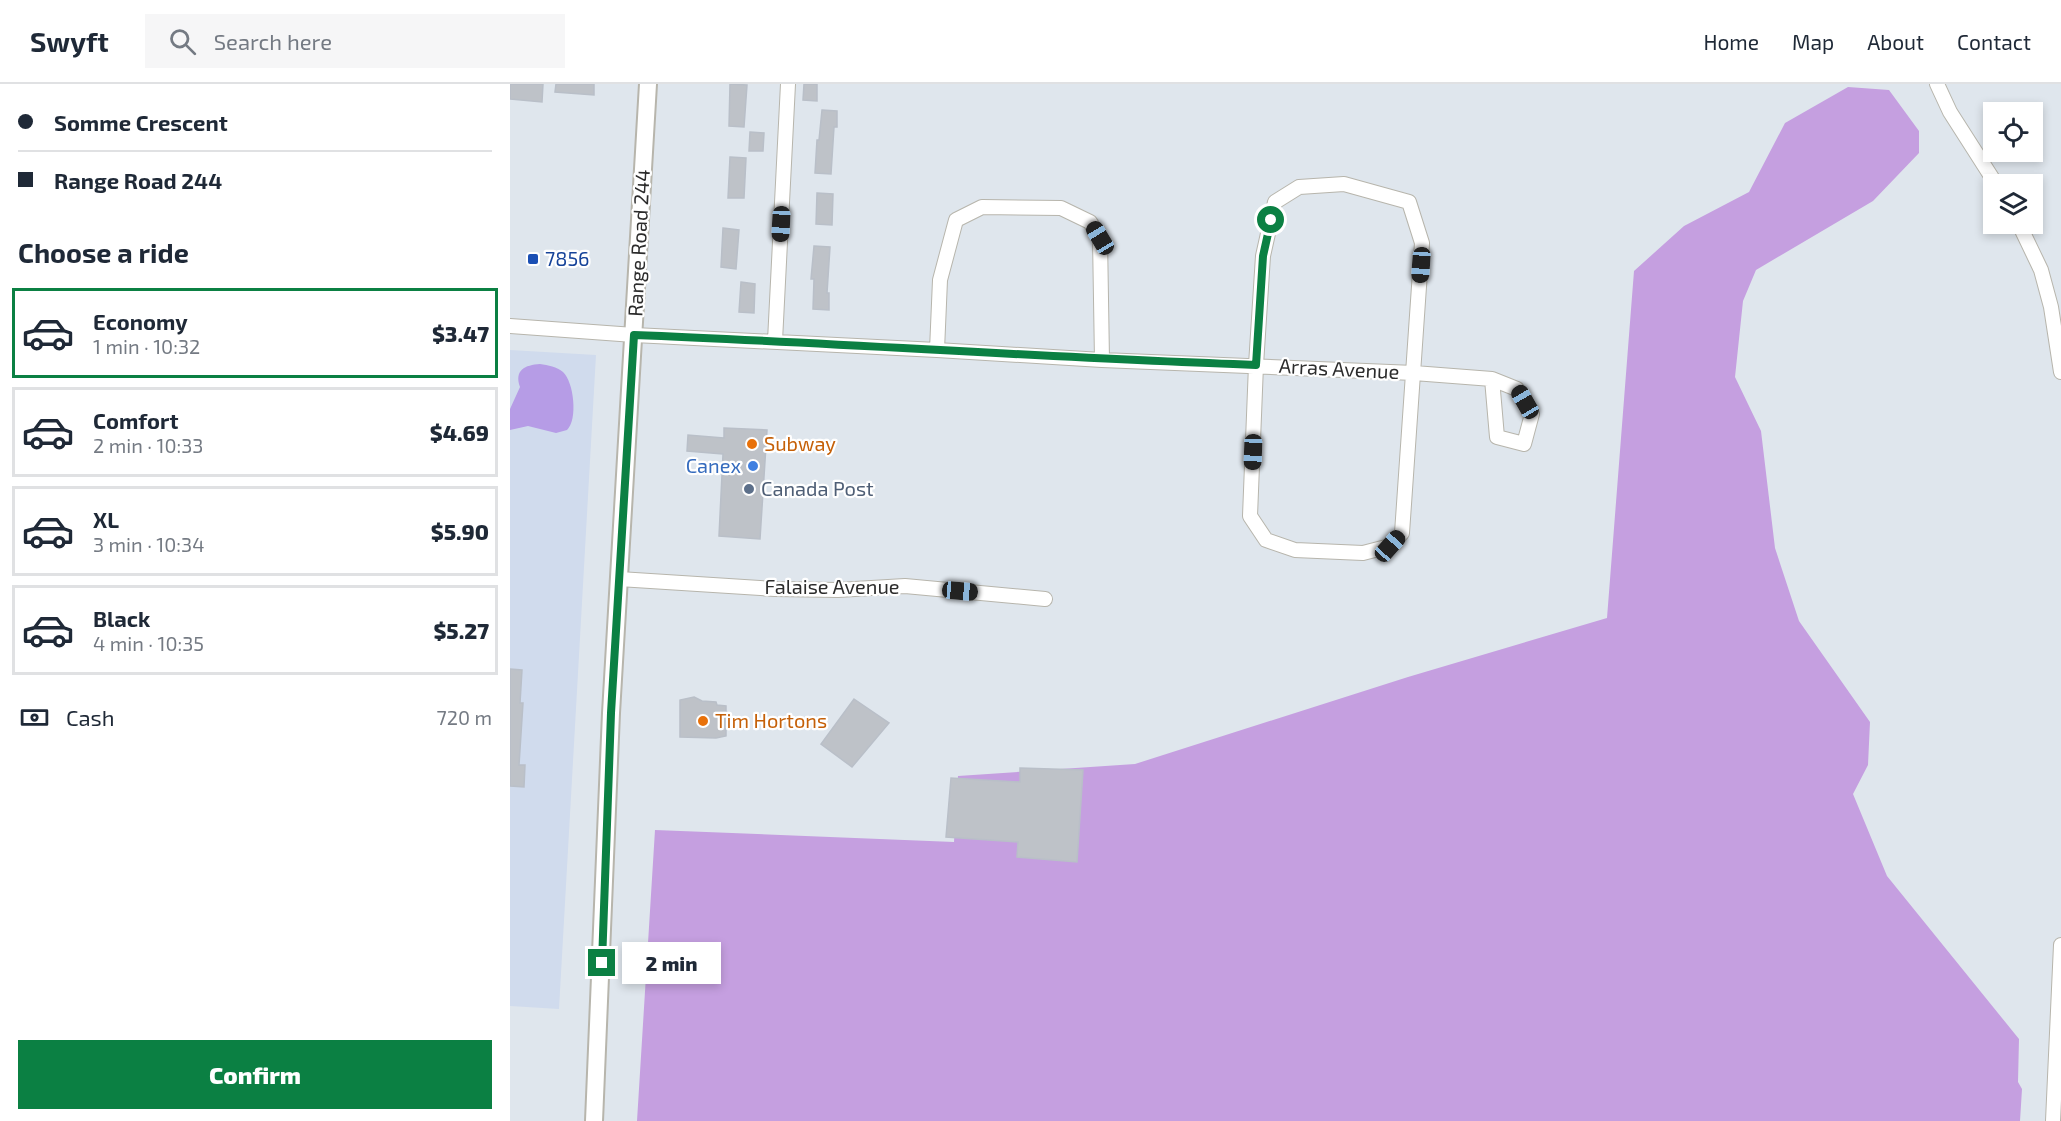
<!DOCTYPE html>
<meta charset="utf-8">
<style>
body{margin:0;font-family:"Exo 2",sans-serif;background:#f6f6f7;color:#1f2937;height:100vh;display:flex;flex-direction:column;font-size:22px;white-space:nowrap}
*{box-sizing:border-box;margin:0}
p{font-size:20px;color:#747a83}
.icon{flex:none;width:33px;height:33px;fill:none;stroke:currentColor;stroke-width:2;stroke-linecap:round;stroke-linejoin:round}
.map{position:relative;flex:1;overflow:hidden}
.drawer{display:flex;flex-direction:column;background:#fff;width:510px}
.drawer>*{flex:none}
.hud{display:grid;align-content:center;height:132px;padding:0 18px;background:#fff}
.tools{position:absolute;left:1473px;top:18px;display:grid;gap:12px}
.tools a{display:grid;place-items:center;width:60px;height:60px;border-radius:0px;background:#fff;box-shadow:0 3px 9px #0003;font-size:30px}
.end{position:absolute;width:27px;height:27px;margin:-14px;border:8px solid #0b8043;background:#fff;box-shadow:0 0 0 3px #fff}
.from{border-radius:50%}
.bubble{position:absolute;height:42px;border-radius:0px;background:#fff;box-shadow:0 3px 9px #0003;font-size:20px;font-weight:800;line-height:42px;text-align:center}
.car{position:absolute;width:18px;height:36px;margin:-18px -9px;border-radius:8px;box-shadow:0 0 4px 2px #0007;background:linear-gradient(#222 24%,#8ab4d8 0 40%,#222 0 76%,#8ab4d8 0 86%,#222 0)}
.hud b{display:flex;align-items:center;gap:21px;height:57px;font-size:22px}
.hud b+b{border-top:2px solid #e0e1e3}
.hud i{width:15px;height:15px;background:#1f2937}
ul{padding:0;list-style:none}
li{display:flex;align-items:center;gap:18px;height:90px;margin:0 12px 9px;padding:0 6px;border:3px solid #e0e1e3;border-radius:0px}
li div{flex:1}
li b{display:block;font-size:22px}
li em{font-style:normal;font-weight:800}
li.current{border-color:#0b8043}
li>.icon{width:54px;height:54px;stroke-width:1.5}
h2{padding:0 18px;font-size:27px;line-height:72px}
.pay{display:flex;align-items:center;gap:15px;height:66px;padding:0 18px;font-size:22px}
.pay p{margin-inline-start:auto}
.action{display:flex;gap:12px;margin-top:auto;padding:12px 18px}
.action a{flex:1;height:69px;border-radius:0px;background:#0b8043;color:#fff;font-size:24px;font-weight:800;line-height:69px;text-align:center}
header{display:flex;align-items:center;gap:36px;box-sizing:border-box;height:84px;padding:0 30px;background:#fff;border-bottom:2px solid #e0e1e3}
header strong{font-size:28px}
nav{display:flex;gap:33px;margin-inline-start:auto;font-size:21px}
.search{width:420px;height:54px;background:#f6f6f7;display:flex;align-items:center;gap:15px;box-sizing:border-box;padding:0 21px;border-radius:0px;color:#747a83;font-size:22px}
main{display:flex;flex:1;min-height:0}
.map>svg:first-child{display:block}
</style>
<header>
<strong>Swyft</strong>
<div class="search"><svg class="icon" aria-label="search" viewBox="0 0 24 24"><circle cx="10" cy="10" r="6"/><path d="M15 15l6 6"/></svg>Search here</div>
<nav><a>Home</a><a>Map</a><a>About</a><a>Contact</a></nav>
</header>
<main>
<section class="drawer">
<div class="hud">
<b><i class="from"></i>Somme Crescent</b>
<b><i></i>Range Road 244</b>
</div>
<h2>Choose a ride</h2>
<ul>
<li class="current"><svg class="icon" aria-label="car" viewBox="0 0 24 24"><path d="M5 17H2v-5l4-1 3-4h7l3 4 3 1v5h-3M9 17h6M6 11h13"/><circle cx="7" cy="17" r="2"/><circle cx="17" cy="17" r="2"/></svg><div><b>Economy</b><p>1 min · 10:32</p></div><em>$3.47</em></li>
<li><svg class="icon" aria-label="car" viewBox="0 0 24 24"><path d="M5 17H2v-5l4-1 3-4h7l3 4 3 1v5h-3M9 17h6M6 11h13"/><circle cx="7" cy="17" r="2"/><circle cx="17" cy="17" r="2"/></svg><div><b>Comfort</b><p>2 min · 10:33</p></div><em>$4.69</em></li>
<li><svg class="icon" aria-label="car" viewBox="0 0 24 24"><path d="M5 17H2v-5l4-1 3-4h7l3 4 3 1v5h-3M9 17h6M6 11h13"/><circle cx="7" cy="17" r="2"/><circle cx="17" cy="17" r="2"/></svg><div><b>XL</b><p>3 min · 10:34</p></div><em>$5.90</em></li>
<li><svg class="icon" aria-label="car" viewBox="0 0 24 24"><path d="M5 17H2v-5l4-1 3-4h7l3 4 3 1v5h-3M9 17h6M6 11h13"/><circle cx="7" cy="17" r="2"/><circle cx="17" cy="17" r="2"/></svg><div><b>Black</b><p>4 min · 10:35</p></div><em>$5.27</em></li>
</ul>
<div class="pay"><svg class="icon" aria-label="cash" viewBox="0 0 24 24"><path d="M3 7h18v10H3z"/><circle cx="12" cy="12" r="2"/></svg>Cash<p>720 m</p></div>
<div class="action"><a>Confirm</a></div>
</section>
<div class="map">
<svg width="1551" height="1037" viewBox="0 0 1551 1037">
<rect width="100%" height="100%" fill="#dfe6ed"/>
<path fill="#d0dbed" d="M0 266 86 271 49 925 0 922Z"/>
<path fill="#c59fe0" d="M1338 3 1379 6 1409 47V69L1363 117 1246 186 1233 217 1225 293 1251 347 1265 464 1289 537 1360 638 1358 681 1343 710 1377 792 1509 955 1508 998 1512 1005 1510 1037H127L145 746 444 758 448 692 625 680 898 593 1097 534 1124 187 1174 142 1239 108 1275 39Z"/>
<path fill="#b69ce6" d="M30 280C38 281 47 283 53 288 64 298 68 336 57 346L46 349 18 342 0 346V325L10 303C4 286 15 281 30 280Z"/>
<path fill="#bec2c8" stroke="#b9bfc8" stroke-width="1.5" d="M0 0H33L32 18 0 15Z
M46 0H84V11L45 8Z
M220 0 237 1 234 43 219 42Z
M294 0H307V17L293 16Z
M312 26 327 27V43H324L321 90 305 89 307 56H309Z
M240 48 254 49 253 67H239Z
M220 73 236 74 234 114H218Z
M307 109 323 110 322 141 306 140Z
M213 144 229 146 226 185 211 183Z
M304 162 320 163 317 209H319V226L303 225 304 195H301Z
M231 198 245 200 244 229 229 228Z
M214 344 257 346 250 455 209 452 213 370 177 367 178 351 214 354Z
M0 585 12 586 10 619H13L9 681H15L14 703 0 702Z
M184 613 192 617 206 618 207 621 216 622V652L206 654 170 653V616Z
M344 615 379 639 342 683 311 660Z
M510 684 573 686 567 778 507 773 508 758 436 753 441 694 510 698Z"/>
<g fill="none" stroke-linecap="round" stroke-linejoin="round">
<defs>
<path id="minor" d="M1427 0 1440 28 1486 100
M834 100 899 118 912 159 892 449 880 462 853 469 785 466 756 456 740 432 746 281 753 172 765 118 789 103Z
M1509 140 1531 186 1541 223 1551 288
M0 242 124 251 427 266 592 276 904 289 982 295 1007 305 1022 330 1014 360 987 353 982 295
M265 257 278 0
M427 266 430 196 446 136 472 123 551 124 580 138 590 154 592 276
M109 495 265 505 328 506 395 502 535 515
M1543 1037 1551 861"/>
<path id="tertiary" d="M84 1037 101 629 138 0"/>
</defs>
<use href="#minor" stroke="#b7b5ac" stroke-width="16"/>
<use href="#tertiary" stroke="#b7b5ac" stroke-width="20"/>
<use href="#minor" stroke="#fff" stroke-width="14"/>
<use href="#tertiary" stroke="#fff" stroke-width="16"/>
</g>
<g fill="none" stroke-linecap="round" stroke-linejoin="round">
<path stroke="#0b8043" stroke-width="8" d="M92 879 101 629 124 251C332 259 539 274 746 281L753 172 761 136"/>
</g>
<rect fill="#1a4fb4" stroke="#fff" stroke-width="2" x="17" y="169" width="12" height="12" rx="3"/>
<g fill="#e8710a" stroke="#fff" stroke-width="2">
<circle cx="242" cy="360" r="6"/>
<circle cx="193" cy="637" r="6"/>
</g>
<circle fill="#3f7fe0" stroke="#fff" stroke-width="2" cx="243" cy="382" r="6"/>
<circle fill="#5c6f8a" stroke="#fff" stroke-width="2" cx="239" cy="405" r="6"/>
<g text-anchor="middle" stroke-width="4.5" stroke-linejoin="round" paint-order="stroke">
<g font-size="20" fill="#2c2c2c" stroke="#fff">
<text transform="translate(129 159) rotate(-87)" y="7">Range Road 244</text>
<text transform="translate(829 285) rotate(3)" y="7">Arras Avenue</text>
<text x="322" y="510">Falaise Avenue</text>
</g>
<g font-size="20" fill="#164399" stroke="#fff" text-anchor="start">
<text x="35" y="182">7856</text>
</g>
<g font-size="20" fill="#c56008" stroke="#fff" text-anchor="start">
<text x="254" y="367">Subway</text>
<text x="205" y="644">Tim Hortons</text>
</g>
<g font-size="20" fill="#366cbe" stroke="#fff" text-anchor="end">
<text x="231" y="389">Canex</text>
</g>
<g font-size="20" fill="#4e5e75" stroke="#fff" text-anchor="start">
<text x="251" y="412">Canada Post</text>
</g>
</g>
</svg>
<div class="tools">
<a><svg class="icon" aria-label="locate" viewBox="0 0 24 24"><circle cx="12" cy="12" r="6"/><path d="M12 2v4M12 18v4M2 12h4M18 12h4"/></svg></a>
<a><svg class="icon" aria-label="layers" viewBox="0 0 24 24"><path d="M12 4l9 5-9 5-9-5zM3 14l9 5 9-5"/></svg></a>
</div>
<i class="end from" style="left:761px;top:136px"></i>
<i class="end" style="left:92px;top:879px"></i>
<div class="bubble" style="left:112px;top:858px;width:99px">2 min</div>
<i class="car" style="left:271px;top:140px;rotate:183deg"></i>
<i class="car" style="left:590px;top:154px;rotate:329deg"></i>
<i class="car" style="left:911px;top:181px;rotate:184deg"></i>
<i class="car" style="left:1015px;top:318px;rotate:330deg"></i>
<i class="car" style="left:743px;top:368px;rotate:182deg"></i>
<i class="car" style="left:880px;top:462px;rotate:42deg"></i>
<i class="car" style="left:450px;top:507px;rotate:95deg"></i>
</div>
</main>
